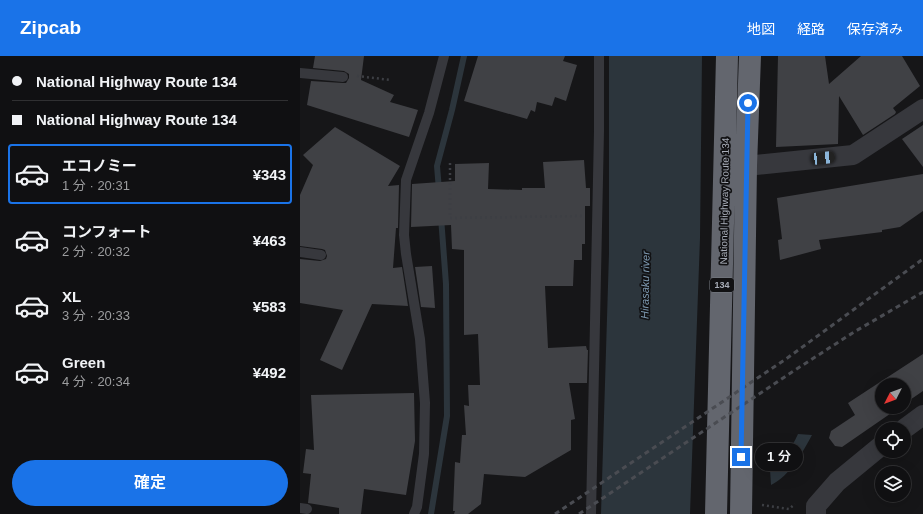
<!DOCTYPE html>
<html lang="ja">
<meta charset="utf-8">
<style>
body{margin:0;font-family:Helvetica,"Noto Sans JP",sans-serif;background:#1e1e20;color:#f1f3f6;height:100vh;display:flex;flex-direction:column;font-size:15px;white-space:nowrap}
*{box-sizing:border-box;margin:0}
p{font-size:13px;color:#9c9d9f}
.icon{flex:none;width:22px;height:22px;fill:none;stroke:currentColor;stroke-width:2;stroke-linecap:round;stroke-linejoin:round}
.map{position:relative;flex:1;overflow:hidden}
.side{display:flex;flex-direction:column;background:#101012;width:300px}
.side>*{flex:none}
.top-card{display:grid;align-content:center;height:88px;padding:0 12px;background:#101012}
.needle{width:26px;rotate:228deg}
.fabs{position:absolute;left:575px;top:322px;display:grid;gap:8px}
.fabs a{display:grid;place-items:center;width:36px;height:36px;border-radius:50%;background:#101012;box-shadow:0 4px 16px #0002,0 0 0 1px #303032;font-size:20px}
.end{position:absolute;width:18px;height:18px;margin:-9px;border:5px solid #1a73e8;background:#fff;box-shadow:0 0 0 2px #fff}
.from{border-radius:50%}
.bubble{position:absolute;height:28px;border-radius:14px;background:#101012;box-shadow:0 4px 16px #0002,0 0 0 1px #303032;font-size:13px;font-weight:600;line-height:28px;text-align:center}
.car{position:absolute;width:12px;height:24px;margin:-12px -6px;border-radius:5px;box-shadow:0 0 3px 1px #0007;background:linear-gradient(#222 24%,#8ab4d8 0 40%,#222 0 76%,#8ab4d8 0 86%,#222 0)}
.top-card b{display:flex;align-items:center;gap:14px;height:38px;font-size:15px}
.top-card b+b{border-top:1px solid #303032}
.top-card i{width:10px;height:10px;background:#f1f3f6}
ul{padding:0;list-style:none}
li{display:flex;align-items:center;gap:12px;height:60px;margin:0 8px 6px;padding:0 4px;border:2px solid transparent;border-radius:4px}
li div{flex:1}
li b{display:block;font-size:15px}
li em{font-style:normal;font-weight:600}
li.on{border-color:#1a73e8}
li>.icon{width:36px;height:36px;stroke-width:1.5}
.action{display:flex;gap:8px;margin-top:auto;padding:8px 12px}
.action a{flex:1;height:46px;border-radius:24px;background:#1a73e8;color:#fff;font-size:16px;font-weight:600;line-height:46px;text-align:center}
header{display:flex;align-items:center;gap:24px;box-sizing:border-box;height:56px;padding:0 20px;background:#1a73e8;color:#fff}
header strong{font-size:19px}
nav{display:flex;gap:22px;margin-inline-start:auto;font-size:14px}
main{display:flex;flex:1;min-height:0}
.map>svg:first-child{display:block}
</style>
<header>
<strong>Zipcab</strong>
<nav><a>地図</a><a>経路</a><a>保存済み</a></nav>
</header>
<main>
<section class="side">
<div class="top-card">
<b><i class="from"></i>National Highway Route 134</b>
<b><i></i>National Highway Route 134</b>
</div>
<ul>
<li class="on"><svg class="icon" aria-label="car" viewBox="0 0 24 24"><path d="M5 17H2v-5l4-1 3-4h7l3 4 3 1v5h-3M9 17h6M6 11h13"/><circle cx="7" cy="17" r="2"/><circle cx="17" cy="17" r="2"/></svg><div><b>エコノミー</b><p>1 分 · 20:31</p></div><em>¥343</em></li>
<li><svg class="icon" aria-label="car" viewBox="0 0 24 24"><path d="M5 17H2v-5l4-1 3-4h7l3 4 3 1v5h-3M9 17h6M6 11h13"/><circle cx="7" cy="17" r="2"/><circle cx="17" cy="17" r="2"/></svg><div><b>コンフォート</b><p>2 分 · 20:32</p></div><em>¥463</em></li>
<li><svg class="icon" aria-label="car" viewBox="0 0 24 24"><path d="M5 17H2v-5l4-1 3-4h7l3 4 3 1v5h-3M9 17h6M6 11h13"/><circle cx="7" cy="17" r="2"/><circle cx="17" cy="17" r="2"/></svg><div><b>XL</b><p>3 分 · 20:33</p></div><em>¥583</em></li>
<li><svg class="icon" aria-label="car" viewBox="0 0 24 24"><path d="M5 17H2v-5l4-1 3-4h7l3 4 3 1v5h-3M9 17h6M6 11h13"/><circle cx="7" cy="17" r="2"/><circle cx="17" cy="17" r="2"/></svg><div><b>Green</b><p>4 分 · 20:34</p></div><em>¥492</em></li>
</ul>
<div class="action"><a>確定</a></div>
</section>
<div class="map">
<svg width="623" height="458" viewBox="0 0 623 458">
<rect width="100%" height="100%" fill="#161618"/>
<path fill="#2c353c" d="M309 0H402L400 182 390 458H301L309 197Z
M498 378 512 379C502 397 491 419 471 429L470 413C484 403 491 393 498 378Z"/>
<g fill="none" stroke-linecap="round" stroke-linejoin="round">
<path stroke="#2c353c" stroke-width="6" d="M139 134 137 110 152 54 164 0
M131 458 147 360 146 228 141 161"/>
</g>
<path fill="#404145" d="M15 0H64L61 24 94 39 90 46 118 54 109 81 7 49 11 25 43 27H46L49 22V18L44 15 13 12Z
M178 0H265L263 5 277 9 266 45 255 41 252 50 237 46 235 56 231 54 227 63 164 45Z
M478 0H525L529 28 561 0H602L620 30 593 52 596 56 595 58 563 79 539 40 538 88 476 91Z
M623 69V111L602 83Z
M35 71 100 110 88 130 99 129 98 172H96L93 212 102 211 108 250 72 248 42 314 20 304 43 254 0 247V203L20 205 26 203 27 200 25 194 22 193 0 190V139L13 109 3 99Z
M284 104 286 132H290V150H285V188H282V204H274L273 230H245L248 292 286 290 287 294H288L287 327H269L275 363 271 364V394L225 421 184 418 181 448 168 458H154L155 455H153L155 406 160 407 162 379H166L164 349 169 350 168 329H180L178 278 164 279V194L152 193 151 169 111 171 112 128 155 125V108L189 107 188 133 222 134V132H245L243 106Z
M623 118V155L600 171 582 174V176L519 184 521 193 480 204 478 184 482 183 477 142Z
M132 210 135 252 121 251 115 211Z
M623 298V335L604 348V329H582V351H600L542 391 535 390 529 382 531 375 555 359 548 347Z
M114 337 115 385 106 439 64 433 61 458H39V452L8 447 11 418 3 417 6 393 14 394 11 339Z"/>
<g fill="none" stroke-linecap="round" stroke-linejoin="round">
<path stroke="#3d3f44" stroke-width="2.5" stroke-dasharray="2 3" stroke-linecap="butt" d="M57 20 91 24
M150 107V162L283 160
M462 449 489 453 495 448"/>
<path stroke="#37383d" stroke-width="10" d="M0 17 43 21
M0 196 21 199
M0 452 7 453
M114 458 117 451 124 398 125 347 120 283 106 198 104 179 106 124 129 57 144 0
M291 458 299 75V0"/>
<path stroke="#37383d" stroke-width="20" d="M446 110 553 99 623 53
M604 373 623 359
M516 458V450L537 426 582 389"/>
<path stroke="#63666e" stroke-width="22" d="M416 458 427 0
M441 458 446 110 450 0"/>
<path stroke="#4a4c52" stroke-width="3" stroke-dasharray="5 4" stroke-linecap="butt" d="M255 458 486 303 623 203
M279 458 492 316 554 276 623 236"/>
</g>
<g fill="none" stroke-linecap="round" stroke-linejoin="round">
<path stroke="#1a73e8" stroke-width="5" d="M441 401 448 47"/>
</g>
<g text-anchor="middle" stroke-width="3.5" stroke-linejoin="round" paint-order="stroke">
<rect fill="#111113" stroke="#7b7e86" stroke-width="1" x="410" y="222" width="24" height="14" rx="3"/>
<g font-size="9" font-weight="bold" fill="#a8adb8">
<text x="422" y="232">134</text>
</g>
<g font-size="10" fill="#a8adb8" stroke="#111113">
<text transform="translate(424 145) rotate(-89)" y="4">National Highway Route 134</text>
</g>
<g font-size="11" font-style="italic" fill="#7f9bb3" stroke="#111113">
<text transform="translate(345 229) rotate(-89)" y="4">Hirasaku river</text>
</g>
</g>
</svg>
<div class="fabs">
<a><svg class="needle" viewBox="-14 -14 28 28"><path d="M0-13l5 13h-10z" fill="#e53935"/><path d="M0 13l5-13h-10z" fill="#9c9d9f"/></svg></a>
<a><svg class="icon" aria-label="locate" viewBox="0 0 24 24"><circle cx="12" cy="12" r="6"/><path d="M12 2v4M12 18v4M2 12h4M18 12h4"/></svg></a>
<a><svg class="icon" aria-label="layers" viewBox="0 0 24 24"><path d="M12 4l9 5-9 5-9-5zM3 14l9 5 9-5"/></svg></a>
</div>
<i class="end from" style="left:448px;top:47px"></i>
<i class="end" style="left:441px;top:401px"></i>
<div class="bubble" style="left:455px;top:387px;width:48px">1 分</div>
<i class="car" style="left:523px;top:102px;rotate:84deg"></i>
</div>
</main>
